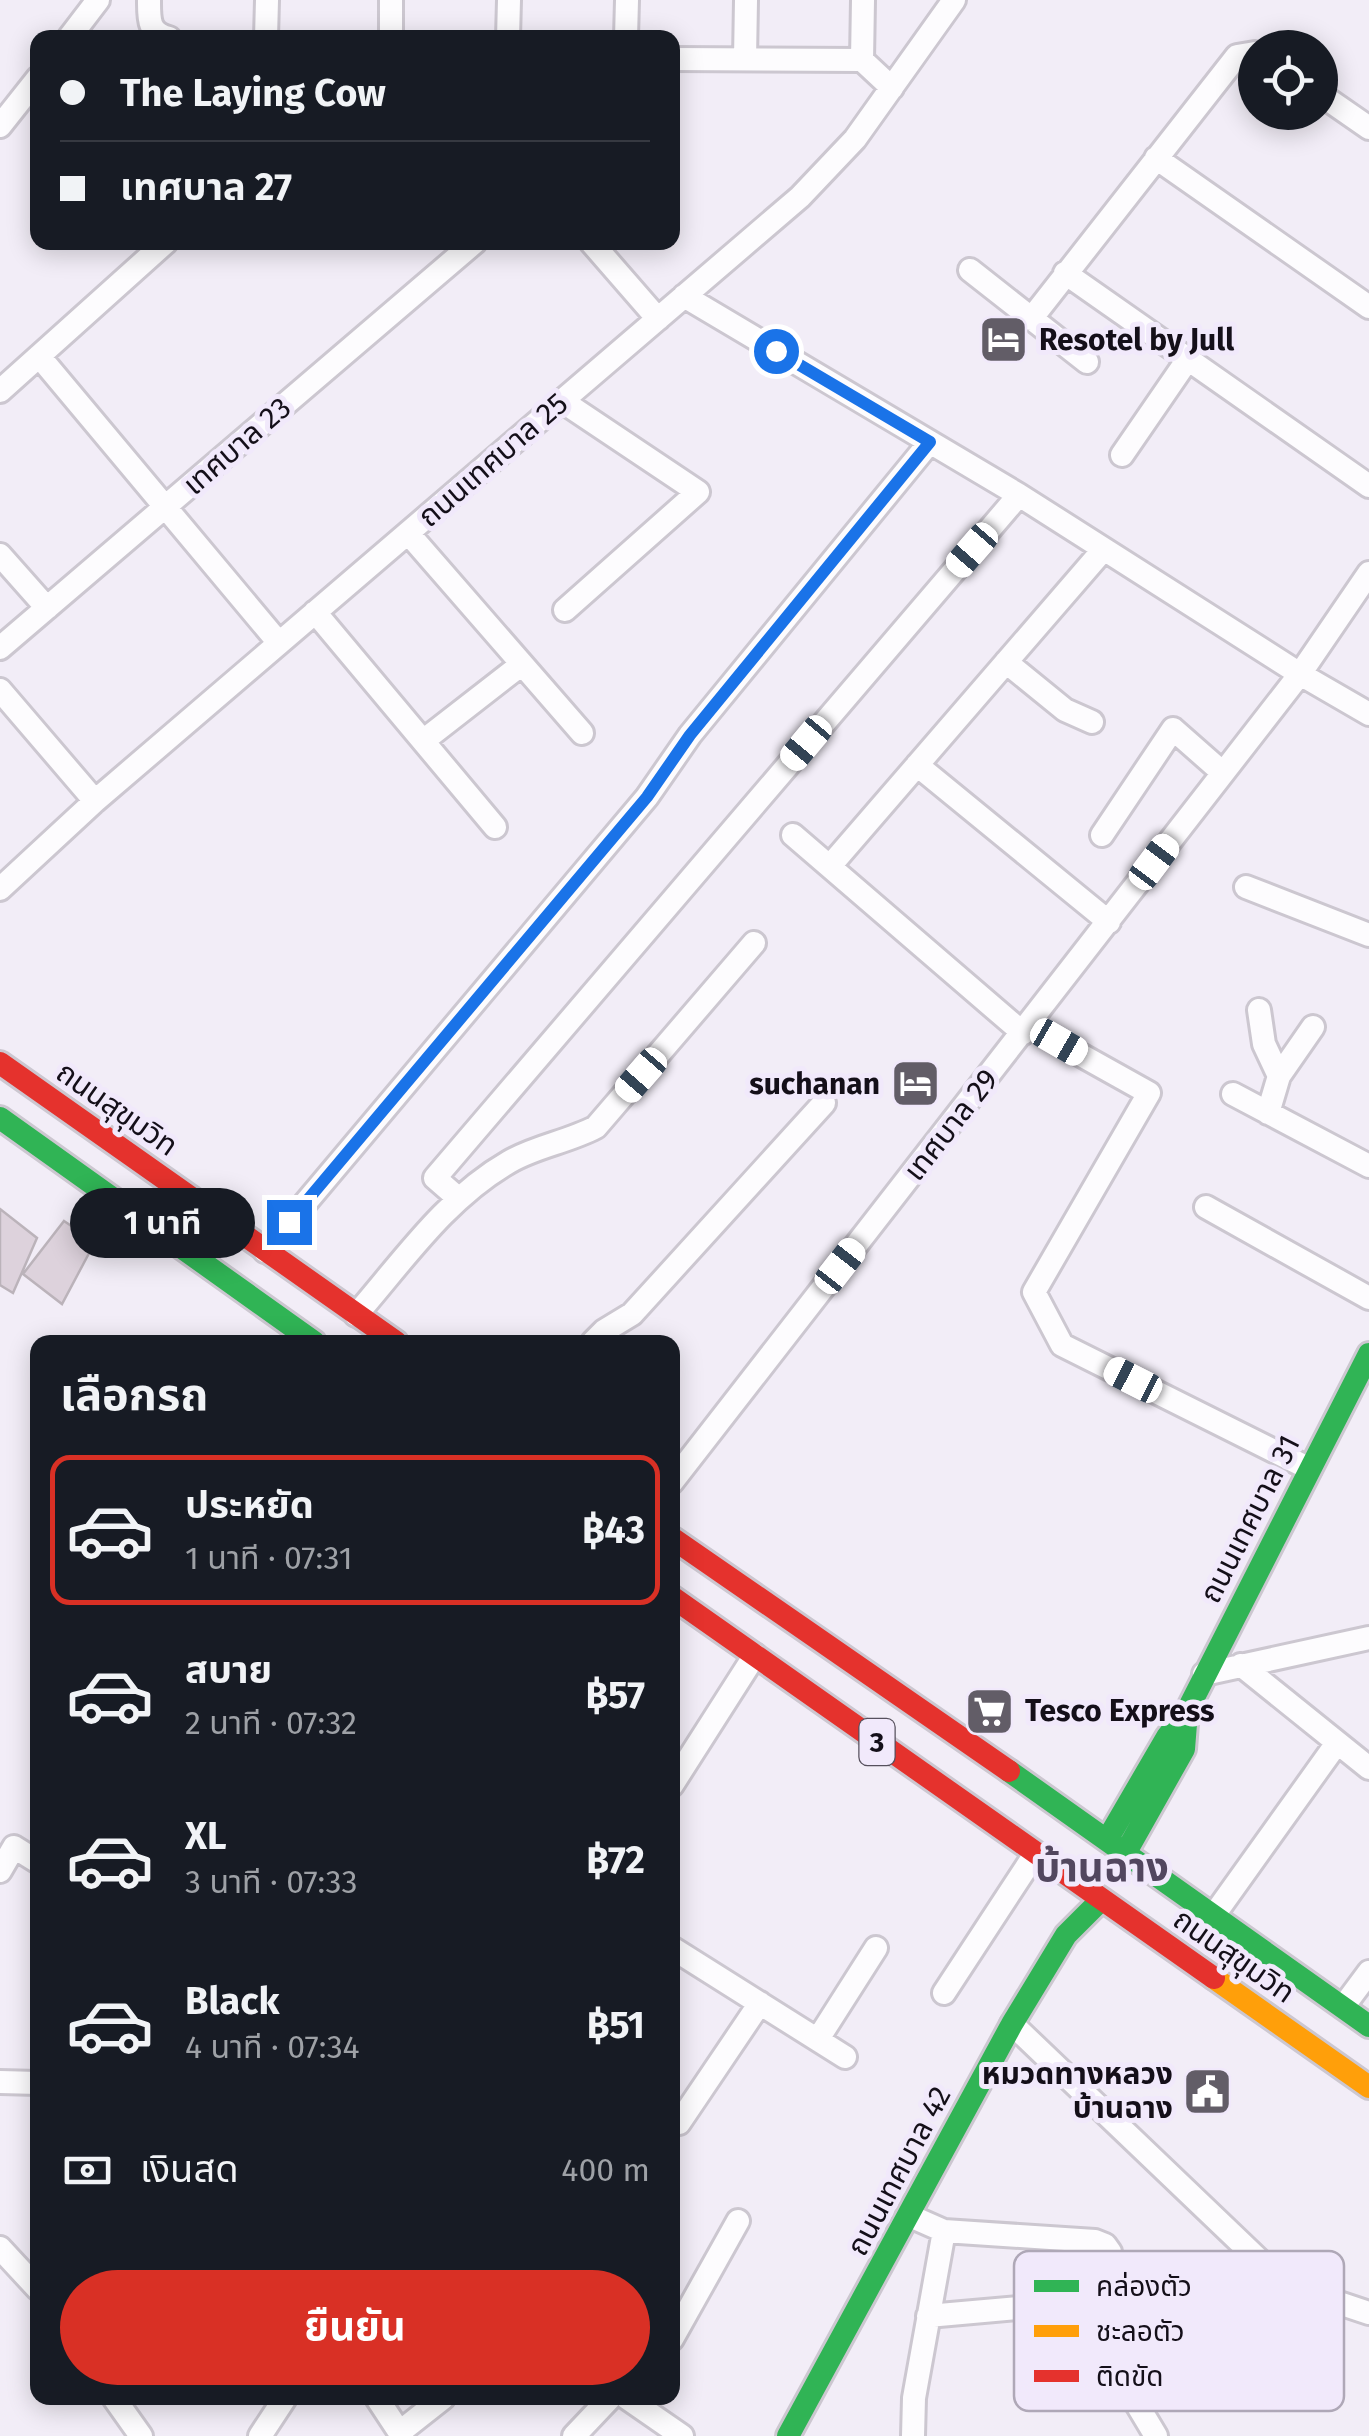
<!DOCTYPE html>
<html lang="th">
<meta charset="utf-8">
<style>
body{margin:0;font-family:"Fira Sans","Noto Sans Thai",sans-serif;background:#20242c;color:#f1f3f6;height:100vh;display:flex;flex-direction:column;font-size:38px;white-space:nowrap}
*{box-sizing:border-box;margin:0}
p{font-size:32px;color:#9ea1a6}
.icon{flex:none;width:55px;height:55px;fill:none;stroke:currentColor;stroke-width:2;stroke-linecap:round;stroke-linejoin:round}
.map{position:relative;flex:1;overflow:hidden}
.side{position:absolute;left:30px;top:1335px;width:650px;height:1070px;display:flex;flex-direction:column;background:#171b24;border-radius:20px;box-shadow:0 5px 25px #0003}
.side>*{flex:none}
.guide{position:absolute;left:30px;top:30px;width:650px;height:220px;border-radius:20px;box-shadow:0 5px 25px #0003;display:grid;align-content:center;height:220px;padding:0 30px;background:#171b24}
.controls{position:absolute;left:1238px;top:30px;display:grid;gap:20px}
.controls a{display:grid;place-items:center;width:100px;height:100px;border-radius:50%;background:#171b24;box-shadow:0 5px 25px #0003;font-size:50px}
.end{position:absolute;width:45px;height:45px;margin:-22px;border:12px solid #1a73e8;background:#fff;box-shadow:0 0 0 5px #fff}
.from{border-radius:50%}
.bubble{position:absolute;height:70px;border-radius:35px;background:#171b24;box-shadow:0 5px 25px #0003;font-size:32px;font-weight:700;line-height:70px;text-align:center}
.car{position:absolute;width:30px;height:60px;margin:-30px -15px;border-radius:12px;box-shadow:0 0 8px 2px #0007;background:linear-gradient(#fff 24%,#345 0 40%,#fff 0 76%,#345 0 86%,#fff 0)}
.guide b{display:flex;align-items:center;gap:35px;height:95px;font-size:38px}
.guide b+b{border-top:2px solid #363941}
.guide i{width:25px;height:25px;background:#f1f3f6}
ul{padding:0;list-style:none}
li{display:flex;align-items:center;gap:30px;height:150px;margin:0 20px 15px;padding:0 10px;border:5px solid transparent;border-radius:20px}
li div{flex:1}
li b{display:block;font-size:38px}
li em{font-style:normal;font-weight:700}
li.current{border-color:#d93025}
li>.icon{width:90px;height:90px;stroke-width:1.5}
h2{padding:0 30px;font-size:45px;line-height:120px}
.pay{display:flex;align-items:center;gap:25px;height:110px;padding:0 30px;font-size:38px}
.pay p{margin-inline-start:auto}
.button{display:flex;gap:20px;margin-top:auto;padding:20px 30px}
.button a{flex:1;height:115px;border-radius:60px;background:#d93025;color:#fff;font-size:40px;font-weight:700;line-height:115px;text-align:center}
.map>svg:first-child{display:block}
</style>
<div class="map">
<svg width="1369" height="2436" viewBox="0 0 1369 2436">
<rect width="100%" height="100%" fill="#f2edf7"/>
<path fill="#ddd2dc" stroke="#bbb3ba" stroke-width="2.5" d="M0 1209 37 1238 13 1293 0 1285Z
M64 1221 95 1242 62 1304 23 1274Z"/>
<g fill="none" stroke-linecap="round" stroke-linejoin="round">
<defs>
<path id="street" d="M149 0C149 19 148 33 169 38
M69 38 98 0
M266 38 267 0
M391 38V0
M508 38 509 0
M626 38 627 0
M672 59 862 60 892 88
M745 59 746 0
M862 60 863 0
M1320 94 1369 128
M0 126 38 78
M1156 158 1369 307
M591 242 658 319
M970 270 1087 362
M1065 273 1369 486
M684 296 1019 495 1300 674 1369 714
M1031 319 1237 56 1255 53
M39 356 279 643
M0 391 166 242
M562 401 698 492 565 610
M1122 455 1188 359
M408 533 582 733
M0 555 47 608
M315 612 495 827
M0 648 475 242
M1006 662 1065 710 1092 722
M0 690 95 801
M423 741 522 664
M917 765 1109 922
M793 835 1023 1033
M1102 835 1173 729 1223 773
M830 866 1103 550
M1246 887 1369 935
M0 889 95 801 800 197 855 139 954 0
M1259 1010 1264 1044 1279 1076 1268 1113
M1029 1026 1149 1093 1034 1292 1062 1345 1310 1469
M1279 1076 1313 1027
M1233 1094 1369 1166
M458 1198 435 1178 1019 495
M1206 1207 1369 1298
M265 1251 647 797 690 735 930 442
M356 1315C403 1261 446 1198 509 1162 536 1146 568 1142 596 1127L754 943
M593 1342 604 1331 632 1314 824 1103
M672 1482 1300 674 1369 573
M1241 1665 1369 1768
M1204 1674 1369 1638
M672 1785 755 1655
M0 1871 14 1847 38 1862
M1214 1915 1337 1743
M672 1948 845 2057
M944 1993 1035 1854
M1343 2007 1369 1972
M1012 2024 1285 2285 1369 2313
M818 2039 876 1948
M0 2082 38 2083
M679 2123 760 2003
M910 2216 944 2231 1095 2241 1105 2245 1110 2252 1135 2401 1156 2436
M0 2248 38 2289
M928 2316 1051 2305
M672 2339 738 2221
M114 2398 141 2436
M377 2398 402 2436
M627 2398 682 2436
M400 2432 443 2398
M260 2436 285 2398
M574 2436 610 2398
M913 2436 914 2398 944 2231"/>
<path id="fast" d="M0 1118 314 1342
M1009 1771 1369 2026
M1107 1840 1167 1737 1187 1711 1369 1354
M1126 1852 1184 1749 1187 1711
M788 2436 1012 2024 1066 1935 1101 1900"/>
<path id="slow" d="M1214 1978 1369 2087"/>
<path id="jam" d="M0 1063 396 1342
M672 1538 1009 1771
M672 1597 1214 1978"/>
</defs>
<use href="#street" stroke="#ccc7d0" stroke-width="28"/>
<use href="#fast" stroke="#ccc7d0" stroke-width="28"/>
<use href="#slow" stroke="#ccc7d0" stroke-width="28"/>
<use href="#jam" stroke="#ccc7d0" stroke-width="28"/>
<use href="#street" stroke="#fdfcfe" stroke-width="22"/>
<use href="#fast" stroke="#30b455" stroke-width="22"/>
<use href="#slow" stroke="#ff9f0a" stroke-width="22"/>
<use href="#jam" stroke="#e5322d" stroke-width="22"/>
</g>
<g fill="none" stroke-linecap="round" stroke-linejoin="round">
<path stroke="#1a73e8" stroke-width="12" d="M289 1222 647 797 690 735 930 442 776 351"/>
</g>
<defs>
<symbol id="hotel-square" viewBox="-11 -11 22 22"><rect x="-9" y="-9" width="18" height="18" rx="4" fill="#625d67" stroke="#f1e9fb"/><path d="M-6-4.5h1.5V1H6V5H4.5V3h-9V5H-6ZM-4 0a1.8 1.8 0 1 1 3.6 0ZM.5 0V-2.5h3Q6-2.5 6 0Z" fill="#fff"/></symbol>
<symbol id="supermarket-square" viewBox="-11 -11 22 22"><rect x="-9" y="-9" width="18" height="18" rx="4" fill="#625d67" stroke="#f1e9fb"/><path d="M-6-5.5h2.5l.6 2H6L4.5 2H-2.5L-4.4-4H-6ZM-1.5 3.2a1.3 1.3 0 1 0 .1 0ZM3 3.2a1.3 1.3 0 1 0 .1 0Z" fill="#fff"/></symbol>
<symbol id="civic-square" viewBox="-11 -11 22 22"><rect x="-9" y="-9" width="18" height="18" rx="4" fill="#625d67" stroke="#f1e9fb"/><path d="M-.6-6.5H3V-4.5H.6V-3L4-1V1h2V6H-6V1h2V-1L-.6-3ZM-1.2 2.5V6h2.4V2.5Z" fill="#fff"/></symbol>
</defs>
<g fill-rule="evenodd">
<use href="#hotel-square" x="976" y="312" width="55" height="55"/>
<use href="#hotel-square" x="888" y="1056" width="55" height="55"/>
<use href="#supermarket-square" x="962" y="1684" width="55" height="55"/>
<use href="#civic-square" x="1180" y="2064" width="55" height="55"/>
</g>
<g text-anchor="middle" stroke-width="10" stroke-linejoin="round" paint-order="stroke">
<rect fill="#f1e9fb" stroke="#56505d" stroke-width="2.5" x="859.5" y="1719" width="35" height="46" rx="8"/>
<g font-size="28" font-weight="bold" fill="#140f19">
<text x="877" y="1752">3</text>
</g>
<g font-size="30" font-weight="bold" fill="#140f19" stroke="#f1e9fb" text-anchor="start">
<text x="1039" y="350">Resotel by Jull</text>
<text x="880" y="1094" text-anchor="end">suchanan</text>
<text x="1025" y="1721">Tesco Express</text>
<text x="1173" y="2084" text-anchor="end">หมวดทางหลวง<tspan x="1173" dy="34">บ้านฉาง</tspan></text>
</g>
<g font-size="30" fill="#140f19" stroke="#f1e9fb">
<text transform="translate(237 446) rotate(-41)" y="10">เทศบาล 23</text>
<text transform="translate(493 460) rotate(-41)" y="10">ถนนเทศบาล 25</text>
<text transform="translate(117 1109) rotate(35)" y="10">ถนนสุขุมวิท</text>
<text transform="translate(951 1125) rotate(-52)" y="10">เทศบาล 29</text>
<text transform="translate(1250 1519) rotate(-63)" y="10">ถนนเทศบาล 31</text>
<text transform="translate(1234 1956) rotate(35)" y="10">ถนนสุขุมวิท</text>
<text transform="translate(899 2171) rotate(-62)" y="10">ถนนเทศบาล 42</text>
</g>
<g font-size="40" font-weight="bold" fill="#52475f" stroke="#f1e9fb">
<text x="1102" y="1881">บ้านฉาง</text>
</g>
</g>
<rect x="1014" y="2251" width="330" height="160" rx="15" fill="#f1e9fb" stroke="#afa8b7" stroke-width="2.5"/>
<rect x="1034" y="2280" width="45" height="12" fill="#30b455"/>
<rect x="1034" y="2325" width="45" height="12" fill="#ff9f0a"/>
<rect x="1034" y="2370" width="45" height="12" fill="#e5322d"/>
<g font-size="28" fill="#140f19">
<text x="1096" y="2296">คล่องตัว</text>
<text x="1096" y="2341">ชะลอตัว</text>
<text x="1096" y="2386">ติดขัด</text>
</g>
</svg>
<div class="controls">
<a><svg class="icon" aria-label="locate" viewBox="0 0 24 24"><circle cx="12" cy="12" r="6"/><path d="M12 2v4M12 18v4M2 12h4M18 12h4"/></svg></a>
</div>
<i class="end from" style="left:776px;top:351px"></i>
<i class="end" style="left:289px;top:1222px"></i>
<div class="bubble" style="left:70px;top:1188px;width:185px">1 นาที</div>
<i class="car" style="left:972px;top:550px;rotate:221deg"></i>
<i class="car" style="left:806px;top:743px;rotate:220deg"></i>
<i class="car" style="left:1154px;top:862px;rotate:37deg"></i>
<i class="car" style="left:1059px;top:1042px;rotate:120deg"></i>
<i class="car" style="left:641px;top:1075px;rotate:221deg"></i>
<i class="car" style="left:840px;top:1266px;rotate:38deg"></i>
<i class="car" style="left:1133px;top:1380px;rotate:297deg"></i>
<div class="guide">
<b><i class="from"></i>The Laying Cow</b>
<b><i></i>เทศบาล 27</b>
</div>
<section class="side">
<h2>เลือกรถ</h2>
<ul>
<li class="current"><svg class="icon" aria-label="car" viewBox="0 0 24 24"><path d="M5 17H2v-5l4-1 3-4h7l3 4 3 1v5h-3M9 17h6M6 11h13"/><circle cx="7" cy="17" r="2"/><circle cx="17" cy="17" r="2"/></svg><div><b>ประหยัด</b><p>1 นาที · 07:31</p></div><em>฿43</em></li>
<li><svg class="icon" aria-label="car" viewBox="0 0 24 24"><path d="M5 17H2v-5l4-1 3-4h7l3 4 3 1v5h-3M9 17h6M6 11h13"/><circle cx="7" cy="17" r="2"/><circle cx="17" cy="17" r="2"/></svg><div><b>สบาย</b><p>2 นาที · 07:32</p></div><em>฿57</em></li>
<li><svg class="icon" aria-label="car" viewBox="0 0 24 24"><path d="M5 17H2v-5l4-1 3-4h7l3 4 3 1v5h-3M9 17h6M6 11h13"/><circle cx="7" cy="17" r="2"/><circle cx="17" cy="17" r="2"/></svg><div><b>XL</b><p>3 นาที · 07:33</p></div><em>฿72</em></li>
<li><svg class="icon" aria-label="car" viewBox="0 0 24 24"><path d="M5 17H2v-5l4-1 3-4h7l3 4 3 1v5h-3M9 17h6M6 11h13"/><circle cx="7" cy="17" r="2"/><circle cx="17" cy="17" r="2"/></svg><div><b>Black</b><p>4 นาที · 07:34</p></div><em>฿51</em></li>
</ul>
<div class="pay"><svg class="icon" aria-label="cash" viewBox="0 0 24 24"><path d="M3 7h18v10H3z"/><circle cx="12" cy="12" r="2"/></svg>เงินสด<p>400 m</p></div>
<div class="button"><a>ยืนยัน</a></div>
</section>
</div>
